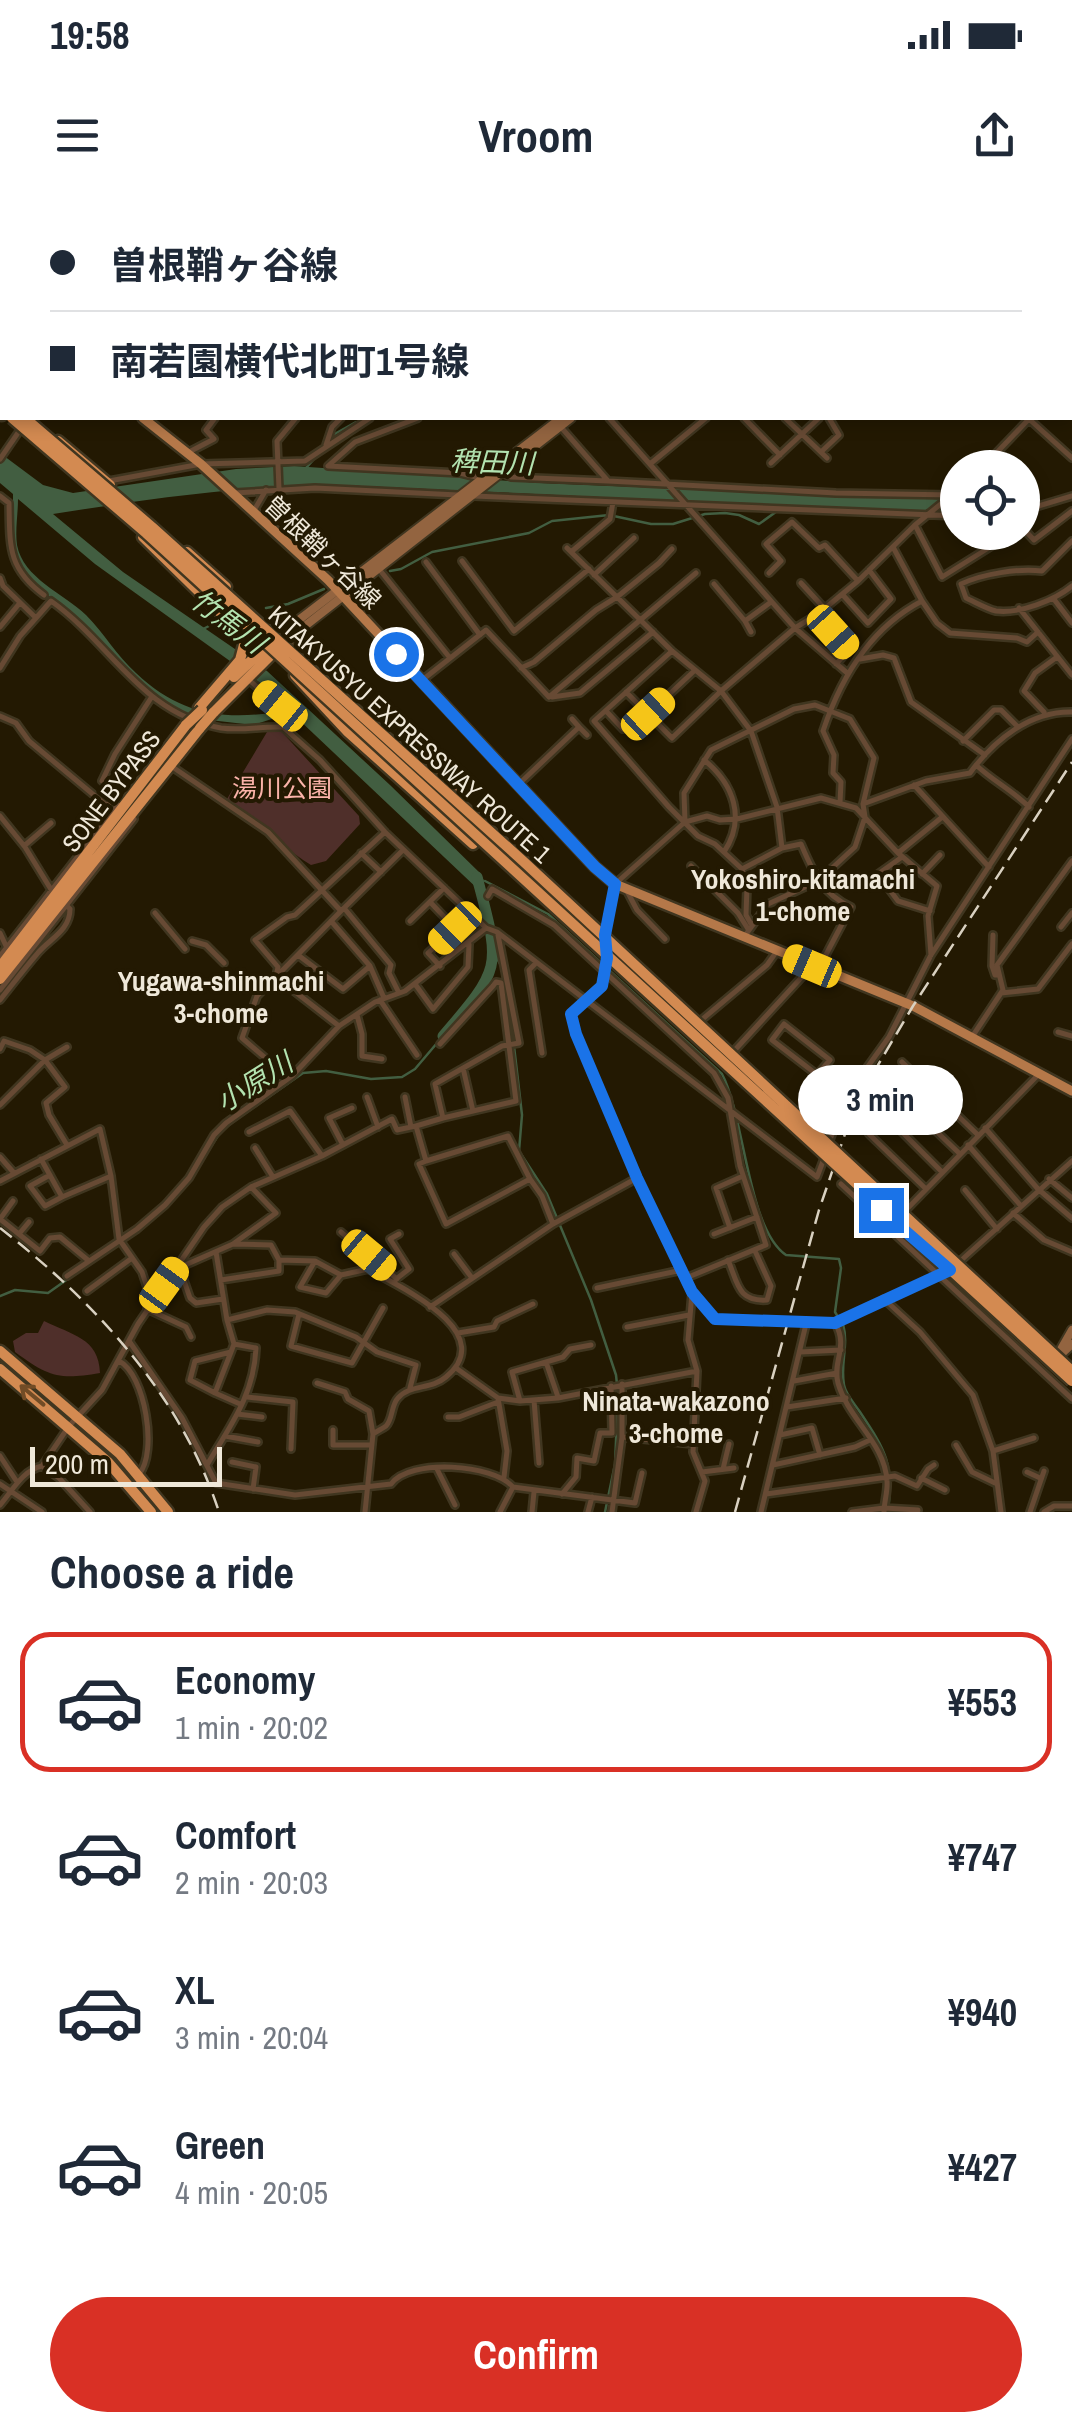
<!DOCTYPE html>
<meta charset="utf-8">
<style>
body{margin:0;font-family:"Archivo Narrow","Noto Sans JP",sans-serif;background:#f6f6f7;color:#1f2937;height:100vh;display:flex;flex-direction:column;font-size:38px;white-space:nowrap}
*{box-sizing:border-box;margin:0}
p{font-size:32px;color:#747a83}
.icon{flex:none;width:55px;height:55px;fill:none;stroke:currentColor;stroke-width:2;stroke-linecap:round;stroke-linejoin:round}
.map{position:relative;height:1312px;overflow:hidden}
.side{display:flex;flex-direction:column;background:#fff;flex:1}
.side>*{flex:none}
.banner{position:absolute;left:0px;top:0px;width:1072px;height:220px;box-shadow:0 5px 15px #0003;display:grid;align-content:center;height:220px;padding:0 50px;background:#fff}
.controls{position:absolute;left:940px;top:250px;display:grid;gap:20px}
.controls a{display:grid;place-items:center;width:100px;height:100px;border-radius:50%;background:#fff;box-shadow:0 5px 15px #0003;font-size:50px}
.scale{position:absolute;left:30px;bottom:25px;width:192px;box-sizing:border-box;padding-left:10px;border:5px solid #efe8d9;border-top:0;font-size:28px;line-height:35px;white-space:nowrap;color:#efe8d9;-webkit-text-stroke:8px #231902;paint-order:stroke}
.end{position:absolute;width:45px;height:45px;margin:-22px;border:12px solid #1a73e8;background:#fff;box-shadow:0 0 0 5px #fff}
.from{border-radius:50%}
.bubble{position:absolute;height:70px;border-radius:35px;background:#fff;box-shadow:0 5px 15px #0003;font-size:32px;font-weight:700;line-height:70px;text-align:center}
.car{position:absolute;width:30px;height:60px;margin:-30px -15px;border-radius:12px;box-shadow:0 0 8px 2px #0007;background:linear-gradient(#f5c518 24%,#345 0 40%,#f5c518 0 76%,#345 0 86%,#f5c518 0)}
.banner b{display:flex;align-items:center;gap:35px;height:95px;font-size:38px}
.banner b+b{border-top:2px solid #e0e1e3}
.banner i{width:25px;height:25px;background:#1f2937}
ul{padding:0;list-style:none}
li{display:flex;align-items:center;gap:30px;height:140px;margin:0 20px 15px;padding:0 30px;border:5px solid transparent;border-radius:30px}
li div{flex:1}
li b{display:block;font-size:38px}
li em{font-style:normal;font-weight:700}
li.active{border-color:#d93025}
li>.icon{width:90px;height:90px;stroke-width:1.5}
h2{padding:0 50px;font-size:45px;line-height:120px}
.action{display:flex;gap:20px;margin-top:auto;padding:20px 50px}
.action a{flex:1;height:115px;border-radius:60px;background:#d93025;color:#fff;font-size:40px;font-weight:700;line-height:115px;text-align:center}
.status{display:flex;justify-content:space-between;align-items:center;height:70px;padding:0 50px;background:#fff;direction:ltr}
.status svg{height:28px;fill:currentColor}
header{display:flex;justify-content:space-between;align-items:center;height:130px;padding:0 50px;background:#fff;font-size:45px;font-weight:700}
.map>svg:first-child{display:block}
</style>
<div class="status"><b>19:58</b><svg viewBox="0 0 49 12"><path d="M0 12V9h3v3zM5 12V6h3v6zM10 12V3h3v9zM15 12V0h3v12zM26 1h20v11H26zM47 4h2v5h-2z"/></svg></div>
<header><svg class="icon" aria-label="menu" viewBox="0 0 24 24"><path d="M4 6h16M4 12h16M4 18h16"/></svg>Vroom<svg class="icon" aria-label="share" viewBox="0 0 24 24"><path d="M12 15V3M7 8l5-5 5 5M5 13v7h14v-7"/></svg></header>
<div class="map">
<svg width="1072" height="1312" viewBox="0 0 1072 1312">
<rect width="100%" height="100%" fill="#231902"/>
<path fill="#4f2f2a" d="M281 531 359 616 360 624 326 661 311 665C281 647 256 620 227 599L267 532Z
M44 1121C72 1135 99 1138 100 1173 59 1180 49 1177 15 1152L13 1141 26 1133H38Z"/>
<path fill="#425e41" d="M0 253 43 285 73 293 236 269 294 266 540 283 957 300 958 310 923 312 340 285C244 285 148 299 53 314L123 372 267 471 390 585 481 674 484 681 481 692 259 482 95 364 18 299C18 314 15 331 17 345 23 378 64 394 86 415 104 433 117 456 136 473 178 513 221 521 277 512L281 516 253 525 201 519 173 507 132 477 73 414 30 382 22 372 13 350V294L0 283Z"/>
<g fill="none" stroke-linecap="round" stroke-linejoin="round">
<path stroke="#425e41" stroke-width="2.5" d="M785 1 786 0
M331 236 356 222
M306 268 315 258
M390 371 401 369 432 352 529 333 552 321 609 315 651 324H673L705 314 725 313 739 315 759 324 780 309
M266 408 288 404 324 389
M203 429 215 423
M485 681 548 714 722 874C745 917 747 1028 786 1055L839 1059 841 1068 835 1112 838 1117
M495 754 503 770
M509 803 522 915 519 951 547 994 591 1100 616 1175 618 1194 615 1264 605 1312
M205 956 219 934 230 924 303 873 326 871 371 879 402 877 415 869 443 836
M166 1007 193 975
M124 1041 142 1028
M0 1096 15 1090 48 1093 96 1059
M843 1124C849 1145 840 1163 844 1185 846 1195 854 1203 860 1212 886 1251 894 1264 888 1312"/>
<path stroke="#425e41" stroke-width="11" d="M443 836C504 766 500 766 477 677"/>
<defs>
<path id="street" d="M147 0 149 2
M612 0 614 2
M832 0 834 2
M951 0 953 2
M1003 0 1005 2
M79 2 83 0
M110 2 113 0
M271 2 273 0
M742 2V0
M933 2 935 0
M1070 30 1072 28
M1070 87 1072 89
M1070 141 1072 143
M418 218 355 242 328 266 460 273 480 278
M609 218 795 428 846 472
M744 218 780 255
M785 218 827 258
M1029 219 1072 258
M326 245 332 227 341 218
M189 252 214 239 206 230 215 218
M821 252 839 235 829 218
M0 259 22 227
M771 263 819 218
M650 264 706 218
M982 268 1029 219
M502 273 511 277 608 281 560 226
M109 281 201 264 305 261 370 218
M608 281 836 293 953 295
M279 289 277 241 296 218
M235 293 315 288 458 295
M0 296 9 303C10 345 7 368 44 395
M474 296 958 316
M1022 311 1072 296
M253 312 266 290
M915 325 942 377 1014 332
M1022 327 1034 340 1072 311
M1072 341 1042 371C1019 368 982 374 961 384L966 398C975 402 987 409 996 411 1020 414 1055 400 1072 386
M567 348 672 451 721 491 751 531 777 607 782 648 801 644C813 672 822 694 851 707L820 766
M571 352 610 319 613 302
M462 361 514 431 589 369
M426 362 480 435
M379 369 450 458
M769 373 781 361 766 344 792 322 819 348 825 345 858 381
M594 375 634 338
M0 378 3 386 36 418 20 436 0 468
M801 383 824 408
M714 384 745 421 771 402
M842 394 868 423 891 399 869 370
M1053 398 1072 423
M922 401 937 423 950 433 1017 438 1027 442 1038 432
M1019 408 1072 475
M818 414 849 450 836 464
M36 418 51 401C112 444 141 514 221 528 242 531 262 526 283 527
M745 421 751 432
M0 427 19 404
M672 451 594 521 669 607 698 636 715 644 742 669 747 687 746 715 751 724
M860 459 883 455 894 458 911 502 985 555
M521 468 534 462 596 410 617 397 659 363 672 349
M248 479 287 514 283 527 320 560 385 632 486 728 497 732 817 977 825 956
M421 481 486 430 549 497 696 373
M626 492 672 538 721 491 795 428 818 414 858 381 915 325 958 290
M552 497 580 493 653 432
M606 511 623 529
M1044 512 1024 491 1035 473 1057 457
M648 514 693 472
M0 516 16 523 29 541 107 606 118 592 102 581 115 554 151 498
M579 527 587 535
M963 541 994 510H1001L1018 527
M704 560C734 584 746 619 724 652
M976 565C993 581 1012 590 1029 607
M174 568 268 632 341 711 403 650
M520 583 579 527 572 519
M914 585 989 667
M840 603 841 582 833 573 834 555 823 531C841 477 870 428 922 401L893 347
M863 604 926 581 970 573C994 540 1030 511 1072 512
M0 616 25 647 55 696
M685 622 684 593 711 550 794 509 815 505 850 519 874 558 863 604 865 617 855 647 818 681 768 704 744 737
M24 646 51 623
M361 653 381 672
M898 653 941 618
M902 657 878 674 898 701 930 711
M691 666 738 713 748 729
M742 669 782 648
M922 674 940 655
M627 691 637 710 665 739
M488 696 492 689 554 725 714 873 728 898 740 966 766 1045 686 1078
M430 702 455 728 428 753 440 766
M344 708 391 765 389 773 398 791
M155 713 185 749
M331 721 370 766 384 798
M410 721 444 688
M1061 727 1072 713
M0 733 7 748
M993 735 992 766 995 775 999 774
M192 741 206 745 224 763
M298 755 343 789 370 766
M931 755 928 716 937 686 898 653 856 608 821 598 737 619 720 620 707 616 685 622 615 684 605 735 607 758 601 786 571 814 576 834 637 978 692 1093 715 1119 835 1123 949 1071
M0 756 118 605
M535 764 529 770 542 853
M415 784 433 809 468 767 469 744
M0 790 134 619
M1001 793 1038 789 1072 744
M0 800C12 785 24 769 37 754 49 739 70 731 70 709L67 706
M380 800 417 855
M357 815 362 834V856L382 859
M699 822 767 765 777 751
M339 826 276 777 278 767 255 740 287 717 295 715 385 632
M1058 832 1072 836
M972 837 1003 790 997 765 1072 661
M440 844 493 786 496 782 501 783 516 901 443 918
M0 849 4 841 30 850 45 860 67 847
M733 852 812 766
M902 862 978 935
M463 868 473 911
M817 875 830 860 784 824 772 840 846 897
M289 878 242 838 257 796 341 711
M367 897 378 927
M405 897 411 927 416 926 426 961 419 964 446 1024 530 979 542 996 553 1024
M907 904 923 883
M0 905 45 860 65 887 46 903 49 915 67 945
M881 911 942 972
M416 926 443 918 435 884 502 846 519 843 498 735
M985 928 1038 989 1072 1018
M249 932 290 911 322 956
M343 945 329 918 352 908
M828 945 846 897 889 837 931 755 1072 539
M968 945 1021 1006
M255 948 273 977
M0 957 14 973
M41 959 62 997 111 976
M426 961 508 936 530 979
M50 975 30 986 45 1006 62 997
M1049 979 1072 998
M0 981 100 929 111 976 119 1039 142 1072 152 1102
M841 984 1072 1199
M926 989 869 934 892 889 960 954
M965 990 997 1029
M903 1013 1039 874
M1013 1013 1044 1040 1072 1052
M0 1019 40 1051 50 1038 60 1037 89 1061
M0 1019 13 1001
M730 1028 716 988 743 976
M341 1032 397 1079
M19 1034 29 1022
M714 1034 757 1017
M233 1044 271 1045 279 1060 315 1061 341 1075 368 1069C400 1087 500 1132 446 1177 431 1190 410 1184 398 1198 391 1205 393 1219 386 1226 382 1229 377 1231 373 1234L365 1312
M454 1054 472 1078
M728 1060C738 1084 738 1102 767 1100L771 1086 755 1051
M315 1061 300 1087 326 1093 341 1075
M957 1064 1072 961
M176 1069 233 1044 276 1013 251 987
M180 1069 190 1098 196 1103 223 1099
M67 1076 137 1029 165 1005 189 978 214 935 226 923 292 876 339 826 375 802 405 791 486 728
M396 1079 409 1069 390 1039 399 1034
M221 1080 279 1071V1060
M597 1088 682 1070
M87 1091 132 1058
M692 1093 688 1140 697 1171 693 1252 705 1281 696 1312
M884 1099 920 1132 973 1195 993 1251 1001 1312
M430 1107 553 1024 637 978
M147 1109 186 1127 191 1137
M299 1114 291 1146 352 1163 383 1108
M227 1120 267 1110 295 1112 356 1137 377 1152 416 1165 410 1188
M835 1123C849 1147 832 1161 838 1183 848 1219 885 1243 887 1281 888 1291 884 1302 884 1312
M627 1127 689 1115
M458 1133 494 1127 497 1121 533 1104
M129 1141 182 1218 216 1283 295 1295 391 1284C410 1258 493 1264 513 1287L635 1303 642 1273
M231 1152 215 1193 190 1180 195 1161 231 1152 234 1144
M800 1152 841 1150
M119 1161C145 1174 158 1253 139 1274
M546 1162 558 1197
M456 1168 498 1198 520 1201 558 1198 697 1171
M794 1181 837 1173
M317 1183 345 1192 348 1199 369 1211 373 1234
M215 1193 240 1204
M247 1197 293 1202 291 1249
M498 1198 507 1251 504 1277
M534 1200 539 1263
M520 1201 512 1172 563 1157 570 1149 591 1145
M787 1207 846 1198
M237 1214 262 1217
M448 1217H459L498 1202
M333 1230V1245H370
M780 1235 812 1228 820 1255
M225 1236 258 1242
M622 1237 693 1244
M956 1245 972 1272 995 1283
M993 1251 1034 1238
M0 1256 17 1282
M232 1262 256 1267 253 1289
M207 1265C230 1226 254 1195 256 1148L234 1144 227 1120 216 1052
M773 1265 855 1247 870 1240
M42 1266 59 1278 90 1312
M437 1269 455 1305
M723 1269 729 1244
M702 1272 734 1268
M1027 1272 1040 1278
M921 1278 945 1290
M0 1284 42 1312
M562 1294 576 1277 577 1258 594 1261 600 1233H612L611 1186
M766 1294 895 1276 917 1286 928 1269 934 1265
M0 1305C12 1291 23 1270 42 1266L69 1226 102 1190 138 1124 204 1027 222 1007 251 987 322 956 392 919 397 930 411 927
M500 1312 513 1287
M532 1312 534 1292
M588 1312 592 1297
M612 1312 622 1237V1184
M761 1312 806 1124
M852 1312 884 1308 918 1310
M1030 1312 1044 1271
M1044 1312 1054 1306H1072"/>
<path id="secondary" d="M33 0 34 2
M765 2 766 0
M773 2 774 0
M800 2 803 0
M278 436 561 218
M290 446 285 442 296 433 571 218
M413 555 462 599
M1060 1151 1072 1130
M1057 1158 1072 1144"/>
<path id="primary" d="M0 68 2 70
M143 218 201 264 328 380 595 667 615 684 913 806 1072 891"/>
<path id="highway" d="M0 193 2 195
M0 213 2 215
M58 241 110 285
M143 337 240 432 245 441 240 460 199 508
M187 352 226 387
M295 475 348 532 473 644
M234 477 273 440
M213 513 280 446
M359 520 547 689
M0 767 186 525
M0 779 200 528
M0 1151 120 1254 168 1312
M0 1169 108 1262 151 1312"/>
</defs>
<use href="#street" stroke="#403620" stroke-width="10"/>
<use href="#secondary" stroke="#403620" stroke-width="12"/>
<use href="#primary" stroke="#403620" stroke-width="14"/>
<use href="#highway" stroke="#403620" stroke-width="15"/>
<use href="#street" stroke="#674a34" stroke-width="5"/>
<use href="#secondary" stroke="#936440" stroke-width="8"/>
<use href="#primary" stroke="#b57849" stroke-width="9"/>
<use href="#highway" stroke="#d38a51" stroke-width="10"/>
<path stroke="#d9d1c1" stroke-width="2.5" stroke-dasharray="15 8" stroke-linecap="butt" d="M0 1028C95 1102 181 1195 219 1312
M735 1312 819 1010 845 934 878 865 913 806 1072 562"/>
<defs>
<path id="highway-bridge" d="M12 218 146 333 1072 1181
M25 218 152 327 524 662 1072 1171
M186 525 202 510
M200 528 213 513"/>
</defs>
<use href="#highway-bridge" stroke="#403620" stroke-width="15" stroke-linecap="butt"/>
<use href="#highway-bridge" stroke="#d38a51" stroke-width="10"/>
</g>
<defs><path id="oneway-shaft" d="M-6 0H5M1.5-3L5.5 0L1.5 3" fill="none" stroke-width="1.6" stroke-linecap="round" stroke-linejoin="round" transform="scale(2.5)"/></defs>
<use stroke="#724c26" href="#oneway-shaft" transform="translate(32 1195) rotate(-140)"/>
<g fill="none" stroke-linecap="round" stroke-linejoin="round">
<path stroke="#1a73e8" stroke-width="12" d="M396 454 595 667 615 684 605 735 607 758 602 786 571 814 576 834 637 978 692 1092 715 1119 835 1123 950 1070 881 1010"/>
</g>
<g text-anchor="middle" stroke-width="8" stroke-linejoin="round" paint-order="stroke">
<g font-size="25" fill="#efe8d9" stroke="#231902">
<text transform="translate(323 352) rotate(44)" y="9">曽根鞘ヶ谷線</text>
<text transform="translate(410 534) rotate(42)" y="9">KITAKYUSYU EXPRESSWAY ROUTE 1</text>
<text transform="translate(111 591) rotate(-53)" y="9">SONE BYPASS</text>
</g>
<g font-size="25" fill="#fbb3a9" stroke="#231902">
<text x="282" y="597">湯川公園</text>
</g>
<g font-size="28" font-style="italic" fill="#b3e3b0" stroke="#231902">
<text transform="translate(492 262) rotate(2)" y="10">稗田川</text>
<text transform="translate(228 421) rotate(37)" y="10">竹馬川</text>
<text transform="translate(254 882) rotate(-32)" y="10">小原川</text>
</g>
<g font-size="28" font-weight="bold" fill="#efe8d9" stroke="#231902">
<text x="803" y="689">Yokoshiro-kitamachi<tspan x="803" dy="32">1-chome</tspan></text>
<text x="221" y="791">Yugawa-shinmachi<tspan x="221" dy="32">3-chome</tspan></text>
<text x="676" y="1211">Ninata-wakazono<tspan x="676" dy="32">3-chome</tspan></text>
</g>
</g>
</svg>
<div class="controls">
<a><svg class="icon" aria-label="locate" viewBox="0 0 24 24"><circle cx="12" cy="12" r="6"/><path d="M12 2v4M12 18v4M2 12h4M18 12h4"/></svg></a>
</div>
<div class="scale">200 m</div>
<i class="end from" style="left:396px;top:454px"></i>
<i class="end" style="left:881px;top:1010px"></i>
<div class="bubble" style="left:798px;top:865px;width:165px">3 min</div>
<i class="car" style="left:833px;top:432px;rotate:138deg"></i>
<i class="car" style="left:280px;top:506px;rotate:309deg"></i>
<i class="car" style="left:648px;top:514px;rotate:47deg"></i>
<i class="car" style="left:455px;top:728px;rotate:226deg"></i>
<i class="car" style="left:812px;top:766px;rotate:293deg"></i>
<i class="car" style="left:369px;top:1055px;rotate:130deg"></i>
<i class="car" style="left:164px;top:1085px;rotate:36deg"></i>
<div class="banner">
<b><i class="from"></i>曽根鞘ヶ谷線</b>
<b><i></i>南若園横代北町1号線</b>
</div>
</div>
<section class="side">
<h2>Choose a ride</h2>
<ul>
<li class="active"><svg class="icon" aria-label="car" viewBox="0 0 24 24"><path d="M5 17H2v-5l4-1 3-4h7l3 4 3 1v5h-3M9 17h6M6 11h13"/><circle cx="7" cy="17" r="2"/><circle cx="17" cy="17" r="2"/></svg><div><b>Economy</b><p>1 min · 20:02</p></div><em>¥553</em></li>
<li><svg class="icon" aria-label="car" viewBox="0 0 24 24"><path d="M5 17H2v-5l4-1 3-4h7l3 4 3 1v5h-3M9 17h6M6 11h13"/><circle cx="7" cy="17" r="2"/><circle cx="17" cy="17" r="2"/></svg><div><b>Comfort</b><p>2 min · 20:03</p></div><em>¥747</em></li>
<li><svg class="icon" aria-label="car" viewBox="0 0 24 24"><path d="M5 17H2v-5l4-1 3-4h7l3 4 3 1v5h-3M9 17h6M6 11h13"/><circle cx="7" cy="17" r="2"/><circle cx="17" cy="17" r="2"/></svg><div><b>XL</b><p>3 min · 20:04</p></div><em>¥940</em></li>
<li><svg class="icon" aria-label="car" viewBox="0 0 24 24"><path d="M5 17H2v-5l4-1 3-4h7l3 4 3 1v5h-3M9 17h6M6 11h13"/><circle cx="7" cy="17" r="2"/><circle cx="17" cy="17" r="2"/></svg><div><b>Green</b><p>4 min · 20:05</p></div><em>¥427</em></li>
</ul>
<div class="action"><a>Confirm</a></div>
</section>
